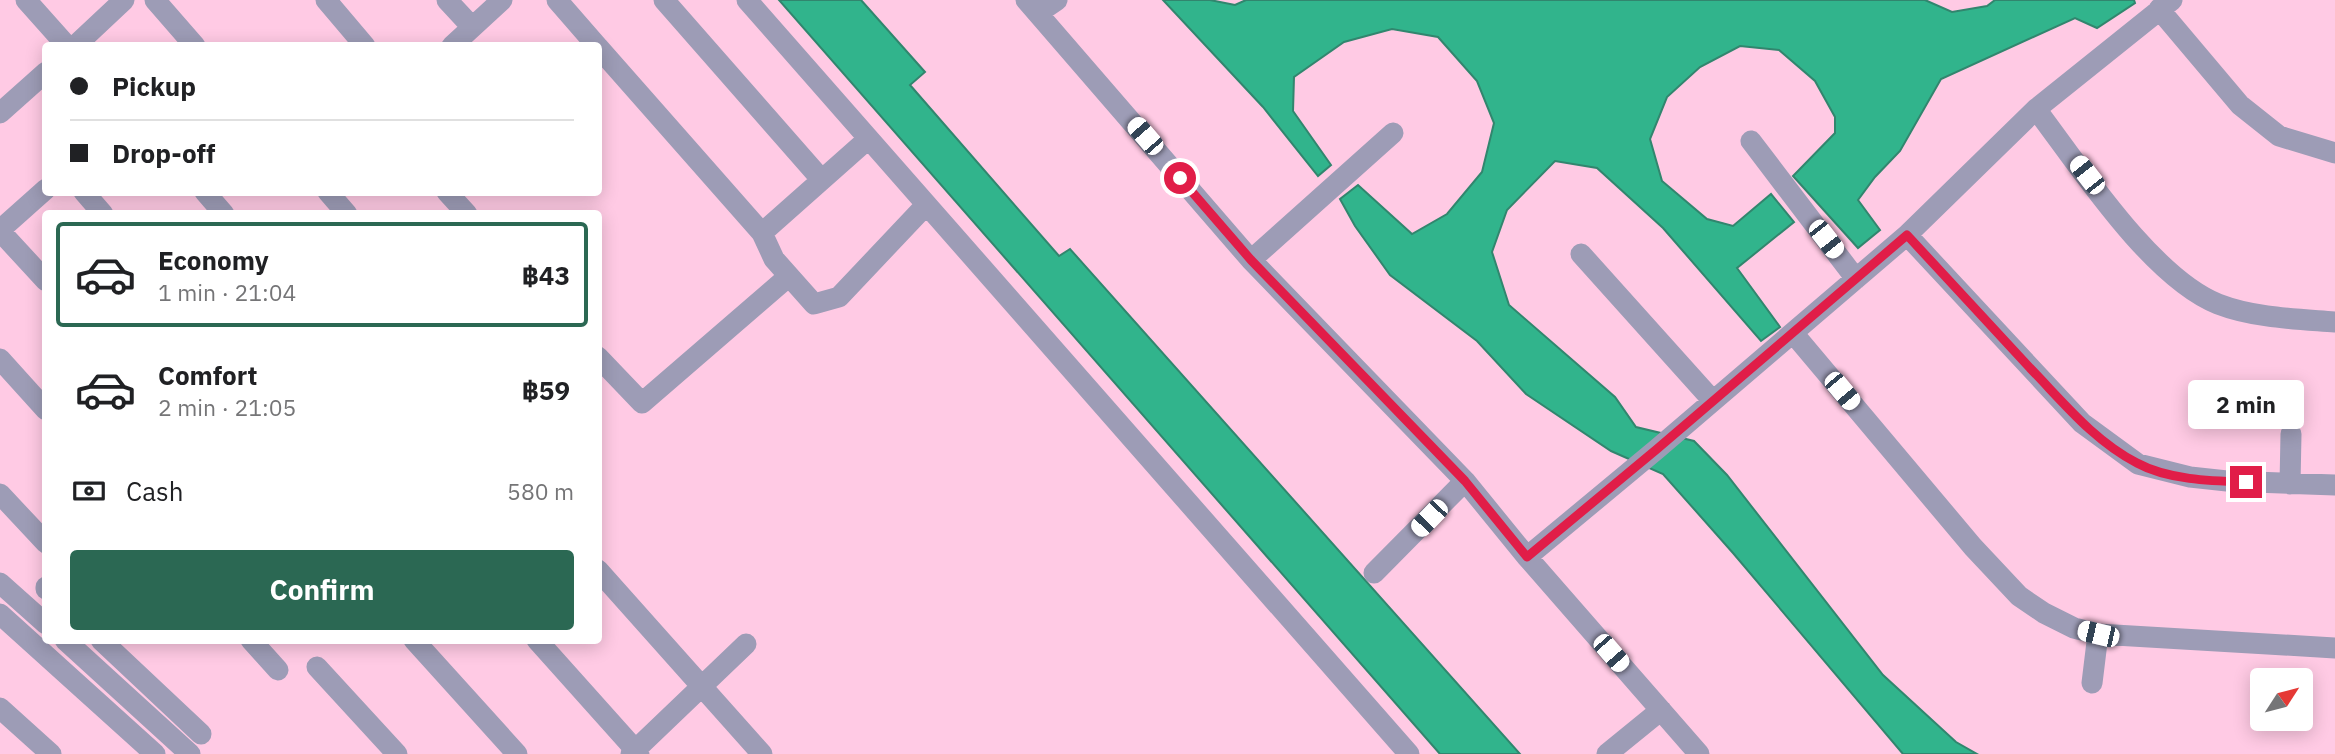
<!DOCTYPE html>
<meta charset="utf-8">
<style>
body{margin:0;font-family:"IBM Plex Sans",sans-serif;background:#f2f2f2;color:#202124;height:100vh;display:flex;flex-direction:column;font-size:26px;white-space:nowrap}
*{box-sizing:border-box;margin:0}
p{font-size:23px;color:#757577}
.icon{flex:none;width:38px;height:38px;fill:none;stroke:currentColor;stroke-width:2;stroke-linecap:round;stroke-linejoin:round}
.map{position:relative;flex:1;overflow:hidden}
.details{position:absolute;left:42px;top:210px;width:560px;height:434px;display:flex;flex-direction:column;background:#fff;border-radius:7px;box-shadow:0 4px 18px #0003}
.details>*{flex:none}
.hud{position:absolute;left:42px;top:42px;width:560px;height:154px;border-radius:7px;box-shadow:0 4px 18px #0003;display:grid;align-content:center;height:154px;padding:0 28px;background:#fff}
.needle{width:46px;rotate:54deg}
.controls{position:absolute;left:2250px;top:668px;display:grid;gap:14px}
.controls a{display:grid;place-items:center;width:63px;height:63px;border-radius:7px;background:#fff;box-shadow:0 4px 18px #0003;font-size:35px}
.end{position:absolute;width:32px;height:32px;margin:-16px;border:9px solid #e11d48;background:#fff;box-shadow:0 0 0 4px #fff}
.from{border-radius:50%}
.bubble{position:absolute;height:49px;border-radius:7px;background:#fff;box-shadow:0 4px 18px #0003;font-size:23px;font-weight:800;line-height:49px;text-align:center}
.car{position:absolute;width:21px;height:42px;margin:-21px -10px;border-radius:9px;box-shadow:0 0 5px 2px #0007;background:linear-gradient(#fff 24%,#345 0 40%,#fff 0 76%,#345 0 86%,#fff 0)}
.hud b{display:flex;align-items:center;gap:24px;height:66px;font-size:26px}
.hud b+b{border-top:2px solid #e0e0e0}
.hud i{width:18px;height:18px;background:#202124}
ul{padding:12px 0 0;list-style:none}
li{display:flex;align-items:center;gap:21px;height:105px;margin:0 14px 10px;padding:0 14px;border:4px solid transparent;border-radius:7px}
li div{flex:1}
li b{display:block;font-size:26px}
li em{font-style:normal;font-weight:800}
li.current{border-color:#2b6853}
li>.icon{width:63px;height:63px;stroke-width:1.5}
.pay{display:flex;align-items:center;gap:18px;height:77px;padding:0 28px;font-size:26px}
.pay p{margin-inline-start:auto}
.primary-button{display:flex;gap:14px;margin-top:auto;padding:14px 28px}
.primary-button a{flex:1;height:80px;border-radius:7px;background:#2b6853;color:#fff;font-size:28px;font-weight:800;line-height:80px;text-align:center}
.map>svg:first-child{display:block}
</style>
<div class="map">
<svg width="2335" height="754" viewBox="0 0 2335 754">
<rect width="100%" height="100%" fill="#ffcae4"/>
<path fill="#31b48c" stroke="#31866e" stroke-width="2" d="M779 0H861L925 72 910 85 1059 256 1070 249 1520 754H1440Z
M1163 0H1210L1235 5 1246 0H1925L1952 12 1987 6 1995 0H2134L2135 3 2097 28 2075 18 1941 79 1900 151 1875 177 1858 200 1880 230 1858 248 1793 176 1835 133V117L1815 81 1779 50 1740 46 1700 67 1667 97 1650 139 1662 181 1707 219 1733 226 1771 194 1794 222 1737 268 1780 327 1761 341 1663 228 1597 168 1555 161 1507 210 1492 252 1509 305 1615 397 1636 427 1694 441 1727 475 1883 675 1956 742 1977 754H1903L1733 553 1663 474 1611 451 1526 394 1477 341 1390 275 1355 226 1340 199 1358 185 1412 234 1447 214 1482 172 1494 123 1477 81 1438 37 1392 29 1344 42 1294 77 1293 111 1331 165 1318 176 1263 107Z"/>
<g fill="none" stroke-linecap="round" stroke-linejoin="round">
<path stroke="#9d9cb6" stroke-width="21" d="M26 0 67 46
M155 0 195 46
M326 0 365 46
M447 0 472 27
M557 0 597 46
M664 0 821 179
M747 0 1409 754
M1026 0 1251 260 1465 481 1527 557 1699 754
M2159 9 2240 105 2279 136 2335 153
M1038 13 1057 0
M75 46 124 0
M452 46 502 0
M598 47 762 233
M2036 109C2080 167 2151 277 2218 304 2254 318 2297 319 2335 322
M0 113 46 72
M868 139 762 233 774 259 814 304 839 297 926 205
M1751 141 1856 279
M84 192 103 214
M205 192 224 214
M328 192 347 214
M447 192 467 214
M0 230 46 189
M0 231 46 281
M1907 235 2082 423 2138 464 2190 477 2227 481 2335 485
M1581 254 1713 401
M1251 260 1393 133
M1793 333 1973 547 2019 596 2044 613 2074 628 2098 634 2335 648
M598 357 642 403 789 276
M0 359 46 410
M2290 484 2291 434
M0 494 46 543
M1527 557 1657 449 1907 235 2036 109 2172 0
M598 570 762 754
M1374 573 1465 481
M0 583 46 624
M46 587V589
M0 614 155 754
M65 640 190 754
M101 640 201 734
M251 640 278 670
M414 640 517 754
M537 640 639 754
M317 667 397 754
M2092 683 2098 634
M0 708 51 754
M631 754 746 644
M1607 754 1661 710"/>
</g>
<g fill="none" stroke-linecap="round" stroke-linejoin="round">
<path stroke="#e11d48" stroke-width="9" d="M1180 178 1251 260 1465 481 1527 557 1657 449 1907 235C1948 279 1989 324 2030 368 2063 402 2094 441 2137 463 2168 480 2212 481 2246 482"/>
</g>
</svg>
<div class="controls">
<a><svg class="needle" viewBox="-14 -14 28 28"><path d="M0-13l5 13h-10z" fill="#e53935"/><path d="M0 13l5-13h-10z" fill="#757577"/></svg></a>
</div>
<i class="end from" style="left:1180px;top:178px"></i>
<i class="end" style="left:2246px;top:482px"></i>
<div class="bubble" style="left:2188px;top:380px;width:116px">2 min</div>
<i class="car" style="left:1145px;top:136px;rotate:319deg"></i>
<i class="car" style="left:2087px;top:175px;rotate:322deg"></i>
<i class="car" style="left:1826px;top:239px;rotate:142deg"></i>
<i class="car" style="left:1842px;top:391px;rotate:140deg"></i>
<i class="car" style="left:1429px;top:518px;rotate:224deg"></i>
<i class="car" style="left:2098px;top:634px;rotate:283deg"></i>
<i class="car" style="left:1611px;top:653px;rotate:139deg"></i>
<div class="hud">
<b><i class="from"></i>Pickup</b>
<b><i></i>Drop-off</b>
</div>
<section class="details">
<ul>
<li class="current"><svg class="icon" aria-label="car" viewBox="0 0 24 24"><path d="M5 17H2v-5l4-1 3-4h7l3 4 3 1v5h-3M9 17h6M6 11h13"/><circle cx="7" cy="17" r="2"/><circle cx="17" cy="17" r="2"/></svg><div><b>Economy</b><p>1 min · 21:04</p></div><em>฿43</em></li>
<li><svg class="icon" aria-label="car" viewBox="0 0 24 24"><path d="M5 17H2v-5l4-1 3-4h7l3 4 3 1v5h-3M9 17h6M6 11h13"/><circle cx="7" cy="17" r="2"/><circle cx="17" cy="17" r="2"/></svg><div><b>Comfort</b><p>2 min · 21:05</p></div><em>฿59</em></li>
</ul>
<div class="pay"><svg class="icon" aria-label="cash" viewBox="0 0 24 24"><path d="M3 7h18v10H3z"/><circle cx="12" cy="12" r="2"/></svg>Cash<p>580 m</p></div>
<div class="primary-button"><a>Confirm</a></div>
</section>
</div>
